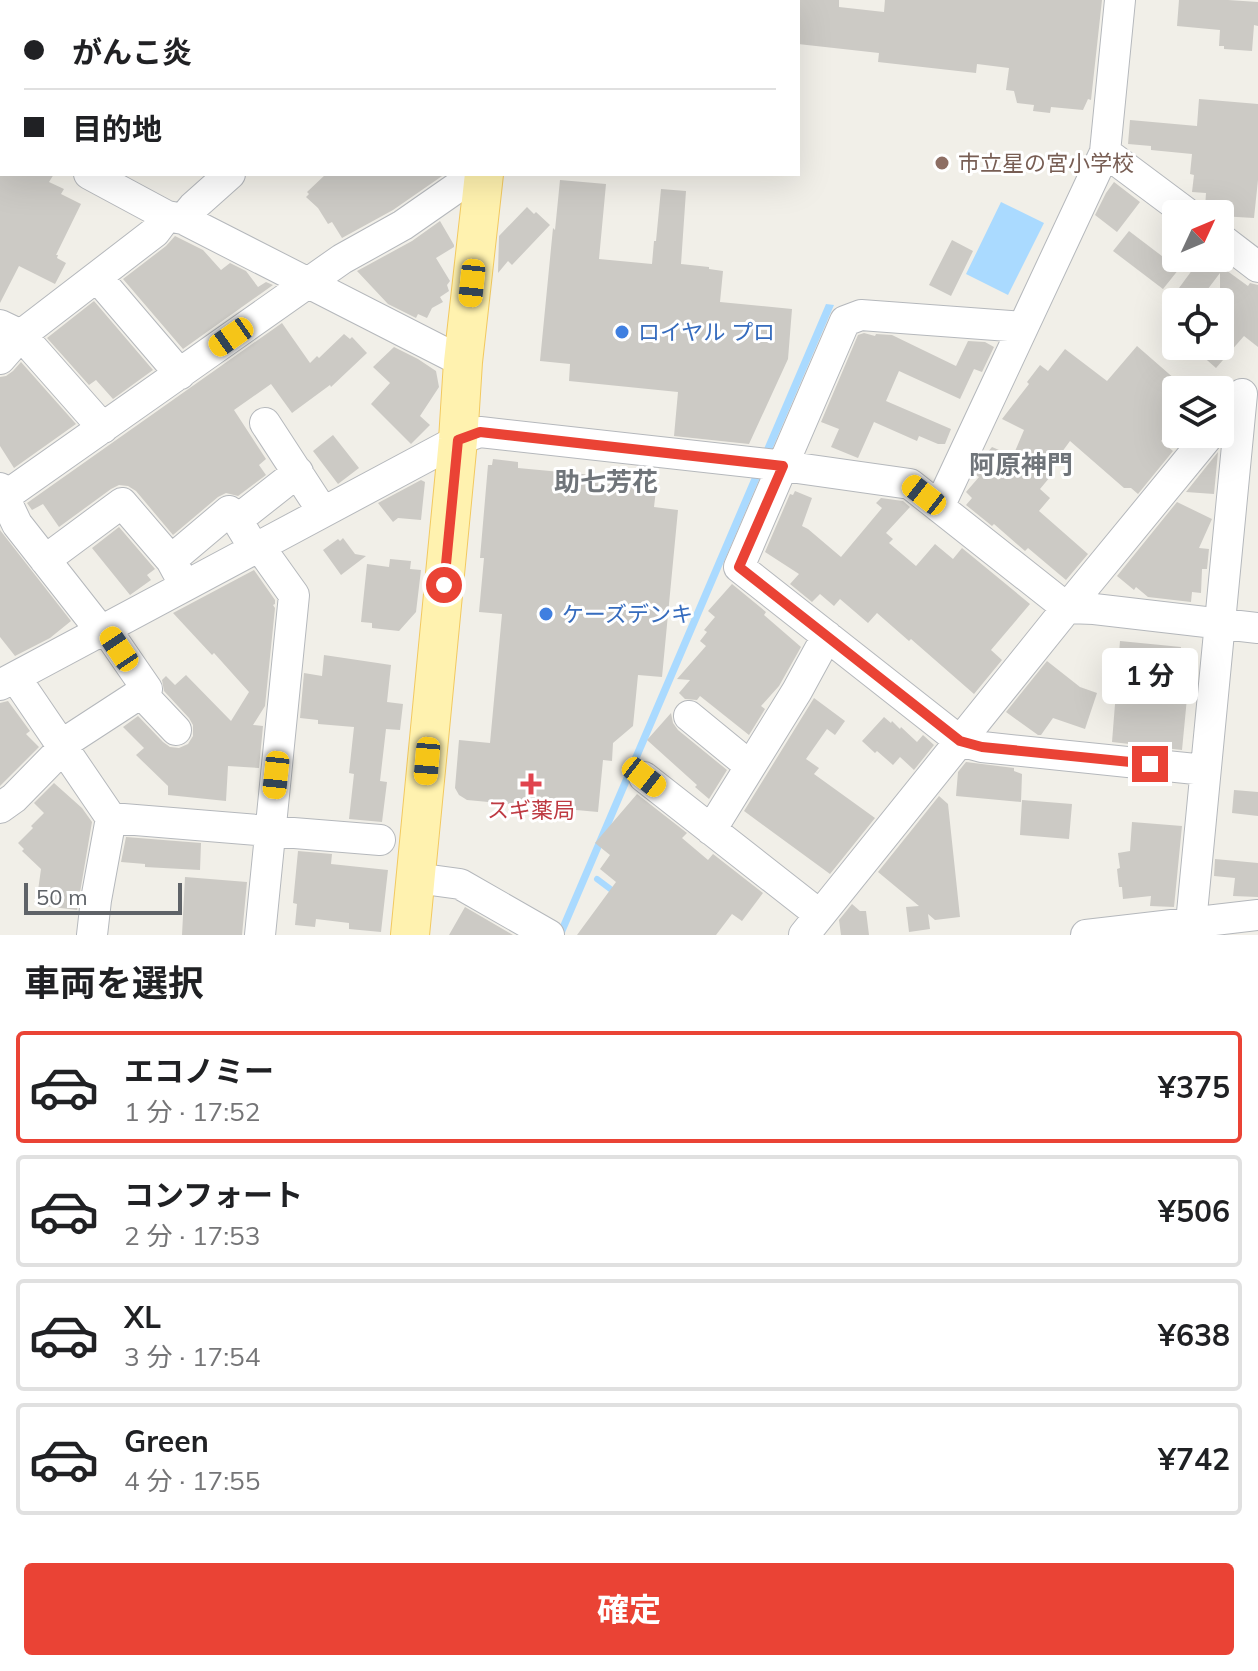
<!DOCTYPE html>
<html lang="ja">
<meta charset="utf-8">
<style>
body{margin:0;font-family:Mulish,"Noto Sans JP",sans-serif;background:#f2f2f2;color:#202124;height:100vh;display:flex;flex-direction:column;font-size:30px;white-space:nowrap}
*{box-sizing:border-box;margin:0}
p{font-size:26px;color:#757577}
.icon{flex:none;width:44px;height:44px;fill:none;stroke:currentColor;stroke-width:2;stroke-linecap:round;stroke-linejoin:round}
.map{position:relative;height:935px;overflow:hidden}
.side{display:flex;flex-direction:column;background:#fff;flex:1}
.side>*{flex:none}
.guide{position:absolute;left:0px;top:0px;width:800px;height:176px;box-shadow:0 8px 32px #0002;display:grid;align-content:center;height:176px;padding:0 24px;background:#fff}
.needle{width:52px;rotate:46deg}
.fabs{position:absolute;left:1162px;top:200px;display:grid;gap:16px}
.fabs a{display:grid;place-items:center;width:72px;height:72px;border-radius:8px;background:#fff;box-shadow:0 8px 32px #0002;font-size:40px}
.scale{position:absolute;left:24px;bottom:20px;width:158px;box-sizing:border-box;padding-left:8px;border:4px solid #5f6368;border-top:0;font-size:22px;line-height:28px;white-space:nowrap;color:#5f6368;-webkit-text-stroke:6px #fff;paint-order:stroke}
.end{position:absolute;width:36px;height:36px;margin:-18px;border:10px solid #ea4335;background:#fff;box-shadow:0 0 0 4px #fff}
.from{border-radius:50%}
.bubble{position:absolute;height:56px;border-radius:8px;background:#fff;box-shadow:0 8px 32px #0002;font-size:26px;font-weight:700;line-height:56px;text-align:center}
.car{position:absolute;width:24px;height:48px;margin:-24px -12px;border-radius:10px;box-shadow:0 0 6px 2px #0007;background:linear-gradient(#f5c518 24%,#345 0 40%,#f5c518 0 76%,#345 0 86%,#f5c518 0)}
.guide b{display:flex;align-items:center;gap:28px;height:76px;font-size:30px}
.guide b+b{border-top:2px solid #e0e0e0}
.guide i{width:20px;height:20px;background:#202124}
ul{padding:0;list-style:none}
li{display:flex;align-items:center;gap:24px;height:112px;margin:0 16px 12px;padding:0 8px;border:4px solid #e0e0e0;border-radius:8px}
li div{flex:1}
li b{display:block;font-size:30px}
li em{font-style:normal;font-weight:700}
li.on{border-color:#ea4335}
li>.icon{width:72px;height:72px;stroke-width:1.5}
h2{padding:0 24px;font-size:36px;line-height:96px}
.cta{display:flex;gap:16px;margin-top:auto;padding:16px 24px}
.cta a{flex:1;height:92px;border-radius:8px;background:#ea4335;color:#fff;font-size:32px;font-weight:700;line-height:92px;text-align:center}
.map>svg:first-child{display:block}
</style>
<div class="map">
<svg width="1258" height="935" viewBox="0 0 1258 935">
<rect width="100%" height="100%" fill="#f1efe8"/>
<path fill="#aadaff" d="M1001 202 1044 223 1008 295 966 274Z
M826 304 834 305 564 935H556Z"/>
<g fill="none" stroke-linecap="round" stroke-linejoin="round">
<path stroke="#aadaff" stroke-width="6" d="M597 879 617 894"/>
</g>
<path fill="#cccac5" d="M798 0H839V7L884 12 885 0H1102L1091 100 1088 99 1083 110 1051 107 1050 113 1033 111 1034 105 1017 103 1014 91 1006 90 1009 68 977 64 976 73 878 62 879 53 798 44Z
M1179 0H1228L1258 2V26L1254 25 1252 51 1224 49V46H1219L1220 30 1177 26Z
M1199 99 1258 104V180L1254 218 1220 216V214H1216V209L1205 208 1206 193 1192 192 1194 175 1190 174 1192 154 1151 150V146L1128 144 1130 120 1197 126Z
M0 174H54L49 182 64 189 61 194 81 204 56 255H58L57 258 66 263 55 284 19 266 0 303Z
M326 174H445L393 210 342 238 332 222 328 224 318 208 306 197 309 194 307 192Z
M560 180 606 184 599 259 652 264 654 241H656L661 189 686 191 681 264 709 267V269L723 271 720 302 792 309 788 359 749 444 674 436 678 392 569 381 570 364 540 361 553 228 555 230Z
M1114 182 1140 202 1117 232 1095 215 1106 193Z
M527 207 534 214 536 212 550 225 512 265 508 261 498 273 499 236Z
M440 221 454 245V247L436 258 450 281 447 285 449 291 440 297 443 302 432 308 427 318 418 314 416 318 388 304 357 271 412 241Z
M1129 231 1179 269 1163 289 1113 251Z
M175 236 203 250 221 270 230 263 246 271 258 287 266 282 273 285 183 349 123 279 166 246Z
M952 240 973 251 951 296 929 285Z
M1201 258H1217L1222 262 1219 265 1248 286 1250 283 1258 285V347L1244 336 1216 368 1191 346H1220V273L1198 302 1179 288Z
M94 301 153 370 113 399 96 380 89 385 47 338Z
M282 323 310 363 317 356 319 358 344 334 350 339 352 337 367 353 331 387 330 385 292 413 271 384 234 410 266 459 259 465 266 475 238 496 226 493 218 497 173 535 136 491 128 486 119 485 111 489 59 527 43 504 32 510 27 503Z
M864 333 875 336 876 334 892 335 956 366 968 341 985 342 994 347 982 372 974 369 960 399 899 371 886 401 951 429 945 444H938L919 436 917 441 874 422 858 458 831 447 839 429 821 422 858 335Z
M1137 346 1176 380V425L1161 441 1173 451 1138 494 1131 488H1124L1070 441 1046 474 1050 477 1040 489 1050 498 1039 511 1088 554 1066 580 1028 548 1025 551 994 524 992 526 966 505 972 498 966 492 979 477 974 474 981 466 979 464 981 460 992 447 1013 456 1024 430 1002 419 1029 384 1027 382 1040 365 1048 371 1065 349 1107 381Z
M394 347 418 359 436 371 439 387 420 416 430 425 411 444 371 404 390 383 373 367Z
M21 362 76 424 14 468 0 446V377L6 376 13 371Z
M333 435 359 468 338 484 313 451Z
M1218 452 1214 494 1186 492Z
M493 459 518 462V468L657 481 654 507 678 510 662 677 638 675 633 726 613 743 612 761 603 760 598 812 467 800 459 795 455 788 459 740 490 743 502 614 479 612 484 558H480L488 465H492Z
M421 480 425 482 421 520 398 518 393 522 378 503Z
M795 491 812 498 802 526 808 529 841 557 882 508 876 503 881 498 903 501 910 507 886 533 893 539 889 543 916 566 935 544 953 559 962 548 1030 604 991 650 1002 660 974 694 911 639 909 641 877 613 868 623 840 599 834 606 820 594 812 602 790 584 799 574 765 552 790 494 793 495Z
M1177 502 1212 519 1199 548 1209 549 1207 569H1202L1201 593 1192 592 1191 602 1148 597 1136 587 1134 590 1117 576Z
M119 527 155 569 147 575 151 580 130 595 92 548Z
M0 530 71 621 50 638 15 656 0 637Z
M343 538 355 554 366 556 341 575 323 550 338 539 340 541Z
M390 559 411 561 410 569 421 570 416 612 399 631 372 628V623L361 622 367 564 389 567Z
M254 570 275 600V604L273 605 275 608 265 706 253 725 263 726 259 768 228 766 226 801 168 795V786L136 755 144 748 123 727 138 716 163 742 170 747 179 748 188 744 193 736V725L189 718 164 691 162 680 166 676 175 685 186 675 231 721 249 692 214 653 212 655 173 613Z
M732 584 766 612 764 615 801 647 779 686 761 706 765 709 749 735 700 696 697 700 685 699 679 693 690 680 677 679 706 646 700 641 707 632 704 630 715 617 708 611Z
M1120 641 1181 647 1177 697 1187 698 1182 750 1112 742Z
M324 655 391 665 387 702 403 704 400 730 386 729 380 781 387 782 382 822 349 819 354 774 349 773 354 727 318 724V720L300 718 304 673 322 676Z
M1047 661 1080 687 1097 693 1085 729 1053 718 1041 735H1038L1006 712Z
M814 698 845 721 835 735 827 729 806 759 819 768 814 774 875 818 830 874 744 811Z
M8 701 30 731 26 734 39 747 0 786V703Z
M671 713 673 723 678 730 727 770 709 799 695 787 697 785 647 740Z
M884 717 891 723 892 721 900 729 901 727 917 742 923 735 934 745 914 770 900 757 893 765 877 751 875 753 862 741Z
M966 762 1014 768V771L1022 774 1021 802 956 796 958 772Z
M54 783 82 808 92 822 77 910 36 905 41 869 22 851 24 849 18 843 33 828 31 826 44 813 34 803Z
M1234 790 1258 792V816L1232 813Z
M637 794 687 833 682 838 708 860 713 854 763 893 742 921 732 914 716 935H577L616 882 600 869 610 855 595 843Z
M939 796 948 804 960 917 935 920 928 914 930 929 909 932 906 907 919 906 878 872Z
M1022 800 1072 804 1069 839 1020 835Z
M1132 822 1182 826 1174 907 1150 906 1151 896 1123 899 1122 887H1119L1117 869 1120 868 1118 853 1130 851Z
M126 837 201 843 200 870 145 867V864L121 862Z
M298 851 332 854 331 864 388 870 381 932 349 929V923L316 919 315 927 295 925 297 904 293 903Z
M1215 859 1258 863V897L1233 896 1235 878 1214 876Z
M185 877 247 882 242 935H182Z
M852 904 860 911H866L869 935H841L839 920Z
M465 907 513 935H449Z"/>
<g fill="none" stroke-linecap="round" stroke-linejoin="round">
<defs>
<path id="minor" d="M122 2V0
M347 2 348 0
M444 2 447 0
M689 2V0
M0 129 2 130
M1105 152 1188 214
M89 174 167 216 183 219 463 362
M183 219 193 207 230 174
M1220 238 1258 267
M97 277 180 374
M0 325 21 335 103 428
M1023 327 861 315 845 321 739 567 960 741 982 747 1205 770
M0 359 21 335 155 232 167 216
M265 423 323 512
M0 488 17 524 101 631
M4 497 342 259 403 225 459 186 482 189
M939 507 1105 152 1120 0
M259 546 294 595 260 935
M254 548 237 520 298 472
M45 560 122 503 171 560 185 586
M171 560 229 511 237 520
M15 677 111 818 96 900 92 935
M0 685 458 440 480 432 776 465 910 484 1067 608 1094 609 1258 628
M141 693 176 730
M689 716 750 766
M61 745 147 689 105 628
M644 777 820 915
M0 808 14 798 63 748
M111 818 380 840
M711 830 797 691 827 636
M416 878 460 884 549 935
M1191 923 1242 394
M804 935 1067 608 1210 434
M1086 935 1258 915"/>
<path id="major" d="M500 2V0
M410 935 458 440 463 362 484 174"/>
</defs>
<use href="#minor" stroke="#b5b8bc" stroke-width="32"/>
<use href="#major" stroke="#f2c960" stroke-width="40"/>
<use href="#minor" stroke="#fff" stroke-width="30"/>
<use href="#major" stroke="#fff2af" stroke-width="38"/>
<path stroke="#b6b7b8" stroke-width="6" stroke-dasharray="2 10" stroke-linecap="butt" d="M0 1 1 0
M22 2 24 0
M0 18 2 16"/>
</g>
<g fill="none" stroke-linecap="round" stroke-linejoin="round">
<path stroke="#ea4335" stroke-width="10" d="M444 585 458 440 480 432 783 466 739 567 960 741 982 747 1150 764"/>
</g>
<circle fill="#8d6e63" stroke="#fff" stroke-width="3" cx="942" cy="163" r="8"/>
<g fill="#3f7fe0" stroke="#fff" stroke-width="3">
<circle cx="622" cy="332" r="8"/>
<circle cx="546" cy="614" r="8"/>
</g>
<path fill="#e0444e" stroke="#fff" stroke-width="3" d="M527 772h8v8h8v8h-8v8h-8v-8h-8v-8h8z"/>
<g text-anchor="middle" stroke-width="6" stroke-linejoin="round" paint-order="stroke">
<g font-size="22" fill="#785e54" stroke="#fff" text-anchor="start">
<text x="958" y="171">市立星の宮小学校</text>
</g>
<g font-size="22" fill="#366cbe" stroke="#fff" text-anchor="start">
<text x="638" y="340">ロイヤル プロ</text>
<text x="562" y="622">ケーズデンキ</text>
</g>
<g font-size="22" fill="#be3a42" stroke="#fff">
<text x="531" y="818">スギ薬局</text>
</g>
<g font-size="26" font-weight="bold" fill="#70757a" stroke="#fff">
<text x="1021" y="474">阿原神門</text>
<text x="606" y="491">助七芳花</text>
</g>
</g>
</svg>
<div class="fabs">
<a><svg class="needle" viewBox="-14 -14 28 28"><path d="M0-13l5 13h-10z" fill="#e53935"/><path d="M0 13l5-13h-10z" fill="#757577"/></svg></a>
<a><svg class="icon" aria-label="locate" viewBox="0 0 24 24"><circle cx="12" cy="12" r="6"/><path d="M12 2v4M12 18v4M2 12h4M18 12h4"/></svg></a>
<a><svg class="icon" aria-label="layers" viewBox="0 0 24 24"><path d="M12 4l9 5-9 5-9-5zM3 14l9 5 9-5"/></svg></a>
</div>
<div class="scale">50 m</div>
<i class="end from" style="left:444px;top:585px"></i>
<i class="end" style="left:1150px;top:764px"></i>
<div class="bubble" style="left:1102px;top:648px;width:96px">1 分</div>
<i class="car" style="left:472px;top:283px;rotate:186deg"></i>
<i class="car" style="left:231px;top:337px;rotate:235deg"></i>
<i class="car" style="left:924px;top:495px;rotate:308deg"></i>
<i class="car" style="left:119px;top:649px;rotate:326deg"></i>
<i class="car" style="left:427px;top:761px;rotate:185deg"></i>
<i class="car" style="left:276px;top:775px;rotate:186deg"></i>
<i class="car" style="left:644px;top:777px;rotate:128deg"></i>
<div class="guide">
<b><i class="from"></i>がんこ炎</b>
<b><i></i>目的地</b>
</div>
</div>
<section class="side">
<h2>車両を選択</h2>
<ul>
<li class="on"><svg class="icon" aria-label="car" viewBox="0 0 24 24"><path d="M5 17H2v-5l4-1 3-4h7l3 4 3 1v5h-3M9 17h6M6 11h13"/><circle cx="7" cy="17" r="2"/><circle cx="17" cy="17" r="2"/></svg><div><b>エコノミー</b><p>1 分 · 17:52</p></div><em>¥375</em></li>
<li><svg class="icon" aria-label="car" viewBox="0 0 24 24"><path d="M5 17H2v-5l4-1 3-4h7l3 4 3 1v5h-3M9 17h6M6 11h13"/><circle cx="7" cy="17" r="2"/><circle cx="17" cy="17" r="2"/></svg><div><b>コンフォート</b><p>2 分 · 17:53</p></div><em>¥506</em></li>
<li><svg class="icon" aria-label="car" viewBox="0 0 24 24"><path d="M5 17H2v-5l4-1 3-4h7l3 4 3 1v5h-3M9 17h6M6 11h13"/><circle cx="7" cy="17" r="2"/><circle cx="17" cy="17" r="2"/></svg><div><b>XL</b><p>3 分 · 17:54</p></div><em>¥638</em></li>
<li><svg class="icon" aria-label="car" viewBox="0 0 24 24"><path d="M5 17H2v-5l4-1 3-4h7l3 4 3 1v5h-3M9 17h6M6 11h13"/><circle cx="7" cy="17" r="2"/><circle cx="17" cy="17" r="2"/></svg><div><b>Green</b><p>4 分 · 17:55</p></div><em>¥742</em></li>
</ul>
<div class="cta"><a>確定</a></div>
</section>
